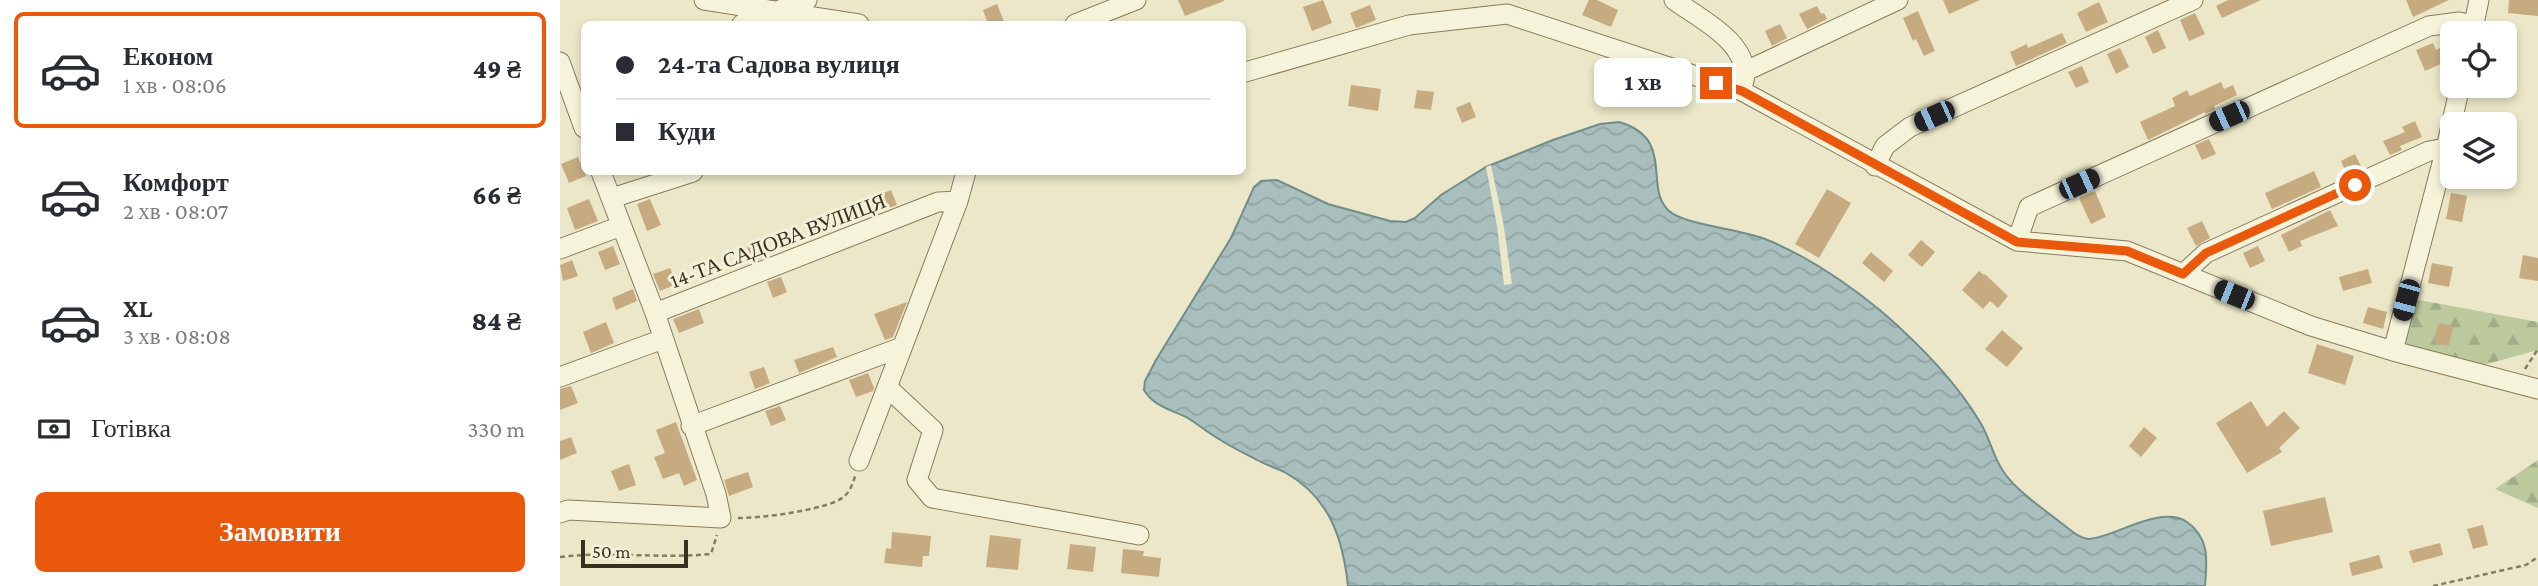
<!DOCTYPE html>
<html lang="uk">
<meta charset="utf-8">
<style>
body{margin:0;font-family:"Crimson Pro",serif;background:#f7f7f7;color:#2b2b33;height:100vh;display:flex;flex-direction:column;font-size:26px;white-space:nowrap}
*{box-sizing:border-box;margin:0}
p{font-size:23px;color:#7c7c81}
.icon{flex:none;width:38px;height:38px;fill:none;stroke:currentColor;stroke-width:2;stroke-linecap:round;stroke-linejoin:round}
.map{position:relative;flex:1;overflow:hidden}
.details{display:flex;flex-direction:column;background:#fff;width:560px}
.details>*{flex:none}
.banner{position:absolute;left:21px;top:21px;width:665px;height:154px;border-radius:10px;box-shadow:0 4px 10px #0003;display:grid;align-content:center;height:154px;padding:0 35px;background:#fff}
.tools{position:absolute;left:1880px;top:21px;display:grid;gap:14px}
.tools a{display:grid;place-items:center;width:77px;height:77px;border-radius:10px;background:#fff;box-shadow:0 4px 10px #0003;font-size:35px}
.scale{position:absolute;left:21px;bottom:18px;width:107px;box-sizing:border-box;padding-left:7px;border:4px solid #373021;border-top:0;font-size:19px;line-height:24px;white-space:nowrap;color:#373021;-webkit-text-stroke:5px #f3f0d7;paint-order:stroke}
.end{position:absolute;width:32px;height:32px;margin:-16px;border:9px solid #ea580c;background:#fff;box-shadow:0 0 0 4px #fff}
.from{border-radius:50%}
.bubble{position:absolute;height:49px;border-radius:10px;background:#fff;box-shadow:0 4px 10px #0003;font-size:23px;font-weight:800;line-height:49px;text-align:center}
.car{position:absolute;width:21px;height:42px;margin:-21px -10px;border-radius:9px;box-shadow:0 0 5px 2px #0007;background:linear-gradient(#222 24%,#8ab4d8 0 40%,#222 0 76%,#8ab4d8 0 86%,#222 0)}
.banner b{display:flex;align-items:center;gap:24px;height:66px;font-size:26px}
.banner b+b{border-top:2px solid #e1e1e2}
.banner i{width:18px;height:18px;background:#2b2b33}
ul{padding:12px 0 0;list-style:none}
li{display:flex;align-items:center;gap:21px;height:116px;margin:0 14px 10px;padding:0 21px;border:4px solid transparent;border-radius:10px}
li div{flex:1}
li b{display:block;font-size:26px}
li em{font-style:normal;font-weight:800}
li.active{border-color:#ea580c}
li>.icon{width:63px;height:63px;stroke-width:1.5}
.pay{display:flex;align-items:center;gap:18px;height:77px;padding:0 35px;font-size:26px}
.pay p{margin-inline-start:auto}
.cta{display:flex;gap:14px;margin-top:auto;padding:14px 35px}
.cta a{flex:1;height:80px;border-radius:10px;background:#ea580c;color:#fff;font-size:28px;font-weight:800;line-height:80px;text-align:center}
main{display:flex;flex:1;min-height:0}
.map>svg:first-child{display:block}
</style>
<main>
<section class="details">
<ul>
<li class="active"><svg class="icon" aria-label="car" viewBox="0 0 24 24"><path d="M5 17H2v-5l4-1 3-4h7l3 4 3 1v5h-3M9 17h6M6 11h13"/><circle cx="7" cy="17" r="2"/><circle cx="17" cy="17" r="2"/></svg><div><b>Економ</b><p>1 хв · 08:06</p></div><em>49 ₴</em></li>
<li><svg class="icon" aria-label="car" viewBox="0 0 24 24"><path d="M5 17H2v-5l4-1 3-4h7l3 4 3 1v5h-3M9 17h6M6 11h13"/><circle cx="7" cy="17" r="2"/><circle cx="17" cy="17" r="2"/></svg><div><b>Комфорт</b><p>2 хв · 08:07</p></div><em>66 ₴</em></li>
<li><svg class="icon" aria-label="car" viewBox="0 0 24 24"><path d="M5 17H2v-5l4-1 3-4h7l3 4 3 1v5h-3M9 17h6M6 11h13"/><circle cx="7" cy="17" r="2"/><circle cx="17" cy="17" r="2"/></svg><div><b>XL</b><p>3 хв · 08:08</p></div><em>84 ₴</em></li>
</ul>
<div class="pay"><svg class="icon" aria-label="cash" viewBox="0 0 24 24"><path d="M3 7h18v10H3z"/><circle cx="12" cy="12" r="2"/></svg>Готівка<p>330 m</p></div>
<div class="cta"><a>Замовити</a></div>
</section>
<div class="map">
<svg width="1978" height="586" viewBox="0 0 1978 586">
<defs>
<pattern id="forest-firs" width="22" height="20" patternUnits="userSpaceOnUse" patternTransform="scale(1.75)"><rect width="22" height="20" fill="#bbc99d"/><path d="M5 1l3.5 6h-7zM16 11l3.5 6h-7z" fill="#a1ad87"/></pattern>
<pattern id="water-waves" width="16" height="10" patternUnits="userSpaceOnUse" patternTransform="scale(1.75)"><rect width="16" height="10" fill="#a9bfbd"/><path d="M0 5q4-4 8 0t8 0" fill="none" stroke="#92a4a2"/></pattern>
</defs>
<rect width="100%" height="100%" fill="#ebe7c8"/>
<path fill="url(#forest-firs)" d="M1843 297 1978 322V350L1916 367 1825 343Z
M1978 460V508L1935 489Z"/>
<path fill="url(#water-waves)" stroke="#708d8c" stroke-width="2" d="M1059 122C1116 138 1083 188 1109 211 1125 225 1181 229 1205 239 1245 255 1288 284 1321 311 1358 343 1395 380 1420 422 1430 438 1433 458 1445 474 1461 495 1488 512 1509 529 1515 534 1521 538 1528 539 1535 539 1543 536 1549 534 1572 526 1606 508 1627 522 1650 538 1647 561 1645 586H788C783 539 770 498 726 473 717 468 706 465 697 460 684 453 671 447 659 439 648 433 639 425 628 418 612 410 593 406 584 390L585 381 596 360 671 238 694 187 701 181 717 180 768 204 830 221 846 222 855 218 881 195 926 167 993 140 1040 124Z"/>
<path fill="#ebe7c8" d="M931 165 943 221 952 284 944 285 937 226 926 167Z"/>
<path fill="#c6ab81" d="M618 0H664V1L625 16Z
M763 0 772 23 752 31 743 7Z
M1029 0H1037L1058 10 1051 27 1022 15Z
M1383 0H1420L1389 14Z
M1668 0H1701L1662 18 1656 6Z
M1846 0H1889L1853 17Z
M1949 0H1978V16L1948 13Z
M1539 2 1548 22 1526 32 1517 13Z
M437 4 445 24H428L423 10Z
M810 5 816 20 796 28 790 13Z
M1257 6 1261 14 1264 13 1267 19 1247 29 1239 14Z
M1358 11 1375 51 1364 56 1356 39 1353 41 1343 18Z
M1635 13 1645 34 1629 41 1620 20Z
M1220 24 1227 38 1212 46 1205 31Z
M1598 30 1606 48 1593 54 1585 37Z
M1502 33 1507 43 1456 66 1450 52 1467 44 1468 48Z
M1873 43 1876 50 1886 45 1892 59 1865 71 1856 50Z
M1560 48 1569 67 1556 74 1547 54Z
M1522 66 1529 82 1516 88 1508 72Z
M1661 82 1664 89 1673 85 1677 95 1654 106 1655 109 1645 114V112L1588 140 1580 122 1615 106 1612 98 1627 90 1630 96Z
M791 85 821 89 818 111 788 106Z
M857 90 874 92 871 110 854 108Z
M910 102 916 117 902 123 896 108Z
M1855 121 1862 137 1840 146 1842 150 1830 155 1823 141 1845 132 1842 127Z
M1649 139 1656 154 1642 160 1635 145Z
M1795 154 1802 168 1787 175 1781 161Z
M18 157 26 176 9 183 1 164Z
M1754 171 1761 187 1712 209 1705 193Z
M1267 189 1291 203 1259 258 1235 244Z
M331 190 337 205 321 211 315 196Z
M1535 191 1546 217 1531 224 1519 198Z
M1891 193 1907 196 1902 222 1886 219Z
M29 199 38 221 15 230 7 208Z
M90 199 101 225 87 231 77 204Z
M1770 210 1778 226 1740 241 1742 246 1729 252 1721 235Z
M1642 221 1650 238 1636 246 1627 228Z
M1361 240 1375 252 1362 267 1348 255Z
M201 241 207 256 192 262 187 247Z
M53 246 60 264 45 270 38 252Z
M1698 246 1705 261 1690 268 1683 253Z
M1311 252 1333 271 1324 282 1302 263Z
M1963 255 1978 258V281L1959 278Z
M12 260 18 276 3 281 0 265Z
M1872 263 1893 267 1889 287 1868 283Z
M110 268 117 284 100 291 93 274Z
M1808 269 1812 283 1783 291 1779 277Z
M1419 271 1424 275 1425 274 1448 296 1438 308 1430 301 1423 309 1402 290Z
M221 277 227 292 213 298 207 282Z
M73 289 77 301 56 310 52 298Z
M347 302 333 337 325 340 314 314Z
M1808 307 1827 312 1823 329 1803 323Z
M139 309 144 323 119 333 113 319Z
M46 322 54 343 31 353 23 332Z
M1878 323 1893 326 1889 346 1874 343Z
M1442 330 1463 348 1447 367 1425 349Z
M1757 344 1794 356 1785 385 1748 373Z
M273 347 277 357 239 373 234 360Z
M204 367 210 383 195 389 189 372Z
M308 373 314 388 313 391 296 397 289 380Z
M11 386 18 403 0 410V389Z
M1691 401 1707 427 1724 411 1740 428 1719 448 1722 452 1687 473 1656 423Z
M220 406 226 420 211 426 205 411Z
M116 422 137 480 124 486 119 473 103 479 94 457 105 453 96 430Z
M1584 427 1597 438 1581 457 1569 446Z
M11 437 17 453 0 460V441Z
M69 464 76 485 59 491 51 471Z
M188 472 193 487 169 496 164 480Z
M1765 497 1773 532 1711 546 1703 511Z
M1923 525 1928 545 1913 549 1907 529Z
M332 532 371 536 369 556H363L362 567 324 563 326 548 331 549Z
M430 535 461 539 458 570 426 567Z
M1880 543 1883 555 1853 563 1849 551Z
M510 544 536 547 533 572 507 569Z
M563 549 584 551 583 556 601 558 599 577 561 573Z
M1819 555 1823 568 1792 576 1789 563Z"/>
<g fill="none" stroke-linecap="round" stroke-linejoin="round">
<defs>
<path id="minor" d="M144 0 299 24
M1114 0C1140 19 1191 43 1184 81
M182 24 247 0
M515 24 576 0
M1912 33 1919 0
M0 62 24 128
M1186 71 1338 0
M682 73 849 25 947 14 1182 91 1457 241 1567 251 1751 326 1833 351 1978 389
M1315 166 1325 146 1350 127 1633 0
M52 198 133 172
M1457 241 1469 207 1869 26 1899 22 1913 25
M0 249 61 226
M1623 274 1646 253 1869 151 1886 148
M95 313 378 202 398 201
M1833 351 1886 148 1900 86
M0 377 103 339
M327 387 373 430 357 480 372 498 579 535
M131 426 342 347
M299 461 398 201 406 172
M0 513 8 510 161 518 156 494 95 313 41 172"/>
</defs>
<use href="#minor" stroke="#867b5e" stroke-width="21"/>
<path stroke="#867b5e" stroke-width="2.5" stroke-dasharray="5 3.5" stroke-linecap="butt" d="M1965 369 1978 349
M178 518C202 518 255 511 277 501 288 496 292 487 295 476
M0 557C50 551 101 559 151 554L157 535
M1873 586 1966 565 1978 557"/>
<use href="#minor" stroke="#f6f3db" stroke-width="19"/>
</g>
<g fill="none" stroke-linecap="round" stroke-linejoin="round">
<path stroke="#ea580c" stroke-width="9" d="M1156 83 1182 91 1457 242 1567 251 1623 274 1646 253 1795 185"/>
</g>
<g text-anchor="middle" stroke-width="6" stroke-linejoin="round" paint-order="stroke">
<g font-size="21" fill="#373021" stroke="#f3f0d7">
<text transform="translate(218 241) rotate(-21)" y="7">14-ТА САДОВА ВУЛИЦЯ</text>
</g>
</g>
</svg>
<div class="tools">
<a><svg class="icon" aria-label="locate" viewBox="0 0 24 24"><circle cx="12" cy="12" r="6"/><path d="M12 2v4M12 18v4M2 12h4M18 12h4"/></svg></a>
<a><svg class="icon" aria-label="layers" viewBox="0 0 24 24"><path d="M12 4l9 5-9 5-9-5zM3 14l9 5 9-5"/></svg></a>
</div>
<div class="scale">50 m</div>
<i class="end from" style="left:1795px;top:185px"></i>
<i class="end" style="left:1156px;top:83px"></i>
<div class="bubble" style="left:1034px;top:58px;width:98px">1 хв</div>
<i class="car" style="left:1374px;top:116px;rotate:246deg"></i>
<i class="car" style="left:1669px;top:116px;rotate:246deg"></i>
<i class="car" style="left:1519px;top:184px;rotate:66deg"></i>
<i class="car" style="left:1674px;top:295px;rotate:292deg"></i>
<i class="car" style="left:1846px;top:300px;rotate:195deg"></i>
<div class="banner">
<b><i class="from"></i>24-та Садова вулиця</b>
<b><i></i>Куди</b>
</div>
</div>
</main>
